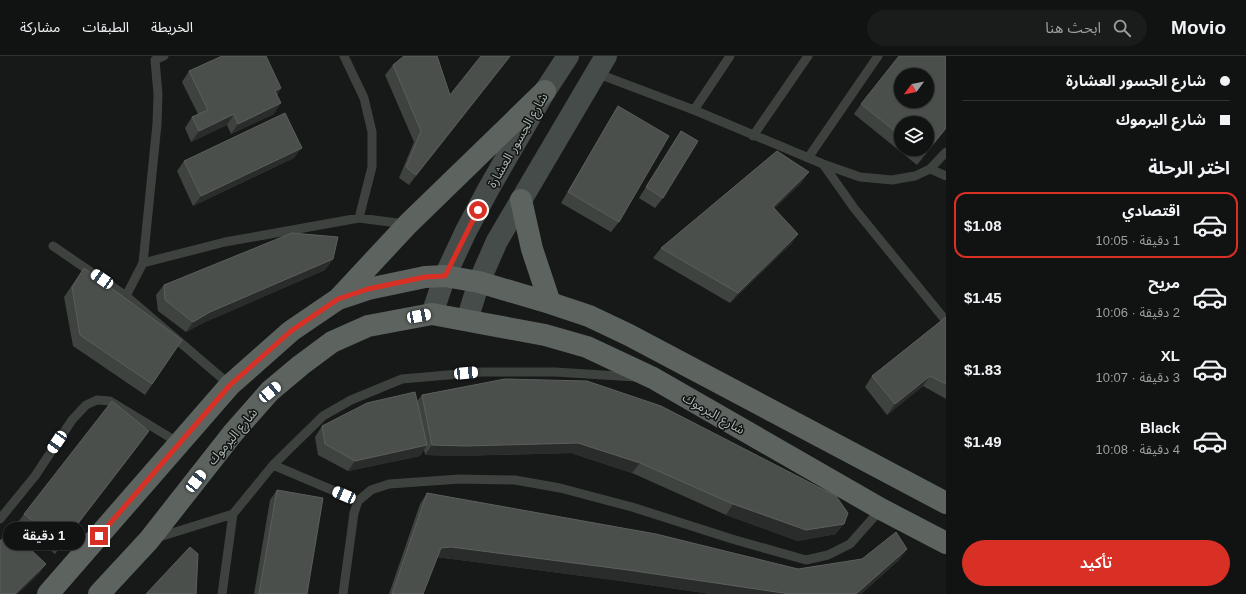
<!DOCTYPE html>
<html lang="ar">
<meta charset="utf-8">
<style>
body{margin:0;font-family:Helvetica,"Noto Sans Arabic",sans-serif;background:#1a1b1b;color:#f1f3f6;direction:rtl;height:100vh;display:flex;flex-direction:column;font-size:15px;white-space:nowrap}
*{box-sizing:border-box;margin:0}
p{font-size:13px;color:#9c9e9f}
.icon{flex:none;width:22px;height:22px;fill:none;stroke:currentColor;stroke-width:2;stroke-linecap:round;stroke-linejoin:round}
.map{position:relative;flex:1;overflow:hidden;direction:ltr}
.side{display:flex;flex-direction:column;background:#111212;width:300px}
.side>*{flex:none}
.top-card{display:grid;align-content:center;height:88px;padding:0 16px;background:#111212}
.needle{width:26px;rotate:238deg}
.buttons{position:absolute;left:894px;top:12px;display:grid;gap:8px}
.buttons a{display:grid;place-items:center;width:40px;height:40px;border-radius:50%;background:#111212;box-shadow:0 1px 3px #0004,0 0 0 1px #303232;font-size:20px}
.end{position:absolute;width:18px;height:18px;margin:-9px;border:5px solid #d93025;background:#fff;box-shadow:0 0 0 2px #fff}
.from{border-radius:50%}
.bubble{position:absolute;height:28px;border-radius:14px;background:#111212;box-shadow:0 1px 3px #0004,0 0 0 1px #303232;font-size:13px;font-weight:600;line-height:28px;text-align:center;direction:rtl}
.car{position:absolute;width:12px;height:24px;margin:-12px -6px;border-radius:5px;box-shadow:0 0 3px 1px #0007;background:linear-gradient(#fff 24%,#345 0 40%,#fff 0 76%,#345 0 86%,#fff 0)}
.top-card b{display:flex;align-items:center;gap:14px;height:38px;font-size:15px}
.top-card b+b{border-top:1px solid #303232}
.top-card i{width:10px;height:10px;background:#f1f3f6}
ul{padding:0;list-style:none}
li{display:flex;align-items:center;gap:12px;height:66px;margin:0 8px 6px;padding:0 8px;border:2px solid transparent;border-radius:12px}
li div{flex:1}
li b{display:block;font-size:15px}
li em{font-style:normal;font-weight:600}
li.on{border-color:#d93025}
li>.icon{width:36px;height:36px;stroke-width:1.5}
h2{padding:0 16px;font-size:18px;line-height:48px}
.cta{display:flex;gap:8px;margin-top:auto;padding:8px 16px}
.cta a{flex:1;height:46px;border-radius:24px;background:#d93025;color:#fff;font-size:16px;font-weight:600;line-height:46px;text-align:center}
header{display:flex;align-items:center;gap:24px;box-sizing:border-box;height:56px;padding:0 20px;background:#111212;border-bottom:1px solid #303232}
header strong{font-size:19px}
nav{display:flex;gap:22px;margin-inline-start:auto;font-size:14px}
.search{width:280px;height:36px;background:#1a1b1b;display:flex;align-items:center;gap:10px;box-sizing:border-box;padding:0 14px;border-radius:22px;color:#9c9e9f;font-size:15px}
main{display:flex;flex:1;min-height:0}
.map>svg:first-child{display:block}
</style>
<header>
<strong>Movio</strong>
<div class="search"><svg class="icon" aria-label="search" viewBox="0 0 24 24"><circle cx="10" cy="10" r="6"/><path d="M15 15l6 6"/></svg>ابحث هنا</div>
<nav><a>الخريطة</a><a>الطبقات</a><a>مشاركة</a></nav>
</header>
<main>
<section class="side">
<div class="top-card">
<b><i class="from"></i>شارع الجسور العشارة</b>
<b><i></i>شارع اليرموك</b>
</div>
<h2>اختر الرحلة</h2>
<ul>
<li class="on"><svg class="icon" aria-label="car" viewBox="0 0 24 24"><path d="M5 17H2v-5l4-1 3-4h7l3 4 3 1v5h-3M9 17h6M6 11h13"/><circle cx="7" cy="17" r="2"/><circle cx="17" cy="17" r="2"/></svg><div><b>اقتصادي</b><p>1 دقيقة · 10:05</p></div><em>$1.08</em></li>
<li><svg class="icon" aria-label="car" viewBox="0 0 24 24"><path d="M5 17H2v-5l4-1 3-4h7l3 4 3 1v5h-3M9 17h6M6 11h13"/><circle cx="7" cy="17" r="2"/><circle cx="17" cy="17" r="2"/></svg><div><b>مريح</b><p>2 دقيقة · 10:06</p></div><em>$1.45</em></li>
<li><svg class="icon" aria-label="car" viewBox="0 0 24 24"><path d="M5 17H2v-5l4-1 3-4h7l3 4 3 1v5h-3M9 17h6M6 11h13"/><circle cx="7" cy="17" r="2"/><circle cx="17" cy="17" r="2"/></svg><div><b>XL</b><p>3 دقيقة · 10:07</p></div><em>$1.83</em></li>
<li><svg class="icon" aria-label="car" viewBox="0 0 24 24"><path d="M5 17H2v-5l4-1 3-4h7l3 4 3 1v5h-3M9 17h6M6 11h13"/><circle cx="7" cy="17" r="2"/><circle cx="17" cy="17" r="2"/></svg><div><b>Black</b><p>4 دقيقة · 10:08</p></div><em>$1.49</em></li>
</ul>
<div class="cta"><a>تأكيد</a></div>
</section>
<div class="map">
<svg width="946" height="538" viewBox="0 0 946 538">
<rect width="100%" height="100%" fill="#171818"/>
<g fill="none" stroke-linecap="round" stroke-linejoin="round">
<path stroke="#3d423f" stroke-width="9" d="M344 0 364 42 372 76V111L359 162
M596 17 694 54 823 108 860 121 892 124 915 120 930 113 946 96
M694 54 730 0
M753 80 808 0
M808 102 878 0
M823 108 854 152 946 265
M930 113 946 120
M53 190 126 240 230 329
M143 207 157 68 158 38 155 4 164 0
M126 240 143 207 225 186 359 162 405 168
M273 409 358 445 371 434 389 428 460 423 515 424 560 432 632 451 732 483 806 504 828 499 850 488 881 453
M0 463 35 420 72 364 86 349 97 344 110 345 179 387
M156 482 233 458 273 409 323 360 351 344 402 323 482 316H555L635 321
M222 538 233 458
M343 538 354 457 358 445"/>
<path stroke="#464c49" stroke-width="22" d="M432 258 445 220 466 175 489 132 545 35 568 0
M467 264 479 226 497 185 606 0"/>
<path stroke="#5d6460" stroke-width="22" d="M521 144 532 193 550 247
M340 241 408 168 545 35
M48 538 230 329 291 275 338 243 368 233 425 221 445 220 479 226 550 247 589 260 629 279 946 447
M99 538 149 484 233 377 270 335 301 309 332 286 368 270 432 258 545 279 587 291 653 322 881 453 946 487"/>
</g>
<path fill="#3f4340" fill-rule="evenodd" d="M511 0 409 129 399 122 414 86 385 19 393 9 450 39Z
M189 15 281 32 277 39 274 58 231 78 227 69 191 86 185 72 192 61 198 58 182 26Z
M861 48 946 73 917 109 854 58ZM901 67 927 93H901Z
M618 50 619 166 611 176 561 147 611 61Z
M681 75 663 142 655 152 639 142 674 86Z
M294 102 193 150 177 115 184 105Z
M802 126 774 153 798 178 791 188 730 247 653 202 661 192Z
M333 203 325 214 203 267 186 276 158 255 156 239 164 229Z
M84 212 182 284 145 339 73 290 64 241Z
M946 261V343L923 330 887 359 865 331 872 320Z
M505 323 836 478 798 485 726 459 632 417 571 397 458 400 425 399 424 394 420 400 348 415 318 399 315 381 322 370 417 345 422 339Z
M142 385 55 498 16 469 24 458Z
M277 434 307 538H254L270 444Z
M427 437 798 513 862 503 907 493 899 504 861 538H711L621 525 444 502H437L423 538H389L420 448Z"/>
<path fill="#2a2c2b" d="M510 0H511L409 129 416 119Z
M281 32 274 43 275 35Z
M281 47 274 58 231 78 238 68Z
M234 58 227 69 191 86 199 75Z
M946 72V73L917 109 924 99Z
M302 92 294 102 193 150 201 140Z
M809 116 802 126 765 162 773 151Z
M798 178 791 188 730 247 738 237Z
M333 203 325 214 203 267 186 276 193 266 210 256Z
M930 320 923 330 887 359 895 348Z
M149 375 142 385 55 498 62 488Z
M578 387 640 407 632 417 571 397 458 400 425 399 432 389Z
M427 389 420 400 348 415 355 405Z
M733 448 844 468 836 478 798 485 726 459Z
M451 491 628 514 790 538H711L621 525 444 502H434L441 492Z
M907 493 899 504 861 538H856Z
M46 508 39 518 18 538H15Z"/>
<path fill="#4b4f4c" stroke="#5a5f5c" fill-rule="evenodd" d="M222 0H266L281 32 275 35 281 47 238 68 234 58 199 75 192 61 208 54 189 15Z
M404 0H437L450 39 481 0H510L416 119 406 111 421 75 393 9Z
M899 0H946V72L924 99 917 93H927V67H901V80L861 48ZM901 19H927V45H901Z
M618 50 669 80 619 166 568 136Z
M285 57 302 92 201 140 184 105Z
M681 75 698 85 663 142 646 131Z
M777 95 809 116 773 151 798 178 738 237 661 192Z
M292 177 338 181 333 203 210 256 193 266 165 244 164 229Z
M84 212 182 284 152 328 80 279 72 231Z
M946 261V328L930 320 895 348 872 320Z
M505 323 587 325 661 350 836 440 848 457 844 468 806 474 733 448 640 407 578 387 466 390 432 389 422 339Z
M415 336 427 389 355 405 325 388 322 370 367 347Z
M112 345 149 375 62 488 24 458Z
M277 434 323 442 307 538H259Z
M427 437 656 478 798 513 862 503 896 476 907 493 856 538H790L628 514 451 491 441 492 423 538H392Z
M10 474 46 508 15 538H0V485Z
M190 491 198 498 196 538H146Z"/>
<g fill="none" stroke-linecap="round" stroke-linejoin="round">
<path stroke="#d93025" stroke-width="5" d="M99 480 230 329 291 275 338 243 368 233 425 221 445 220 478 154"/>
</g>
<g text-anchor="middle" stroke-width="3" stroke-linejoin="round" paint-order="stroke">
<g font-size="13" fill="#aab6af" stroke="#121313">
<text transform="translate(517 84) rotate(-60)" y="5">شارع الجسور العشارة</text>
<text transform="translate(714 357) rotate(30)" y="5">شارع اليرموك</text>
<text transform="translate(232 380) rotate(-50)" y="5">شارع اليرموك</text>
</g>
</g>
</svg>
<div class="buttons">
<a><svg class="needle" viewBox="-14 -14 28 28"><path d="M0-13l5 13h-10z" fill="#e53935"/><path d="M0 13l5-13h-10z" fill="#9c9e9f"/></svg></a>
<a><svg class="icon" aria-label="layers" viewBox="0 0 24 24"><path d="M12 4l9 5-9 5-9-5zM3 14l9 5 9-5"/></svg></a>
</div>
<i class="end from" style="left:478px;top:154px"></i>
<i class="end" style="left:99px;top:480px"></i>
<div class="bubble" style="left:3px;top:466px;width:82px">1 دقيقة</div>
<i class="car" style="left:102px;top:223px;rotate:304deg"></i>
<i class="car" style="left:419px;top:260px;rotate:79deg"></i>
<i class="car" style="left:466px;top:317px;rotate:85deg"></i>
<i class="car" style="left:270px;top:336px;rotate:50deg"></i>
<i class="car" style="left:57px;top:386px;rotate:214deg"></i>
<i class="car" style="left:196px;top:425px;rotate:38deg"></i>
<i class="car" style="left:344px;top:439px;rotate:293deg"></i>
</div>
</main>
